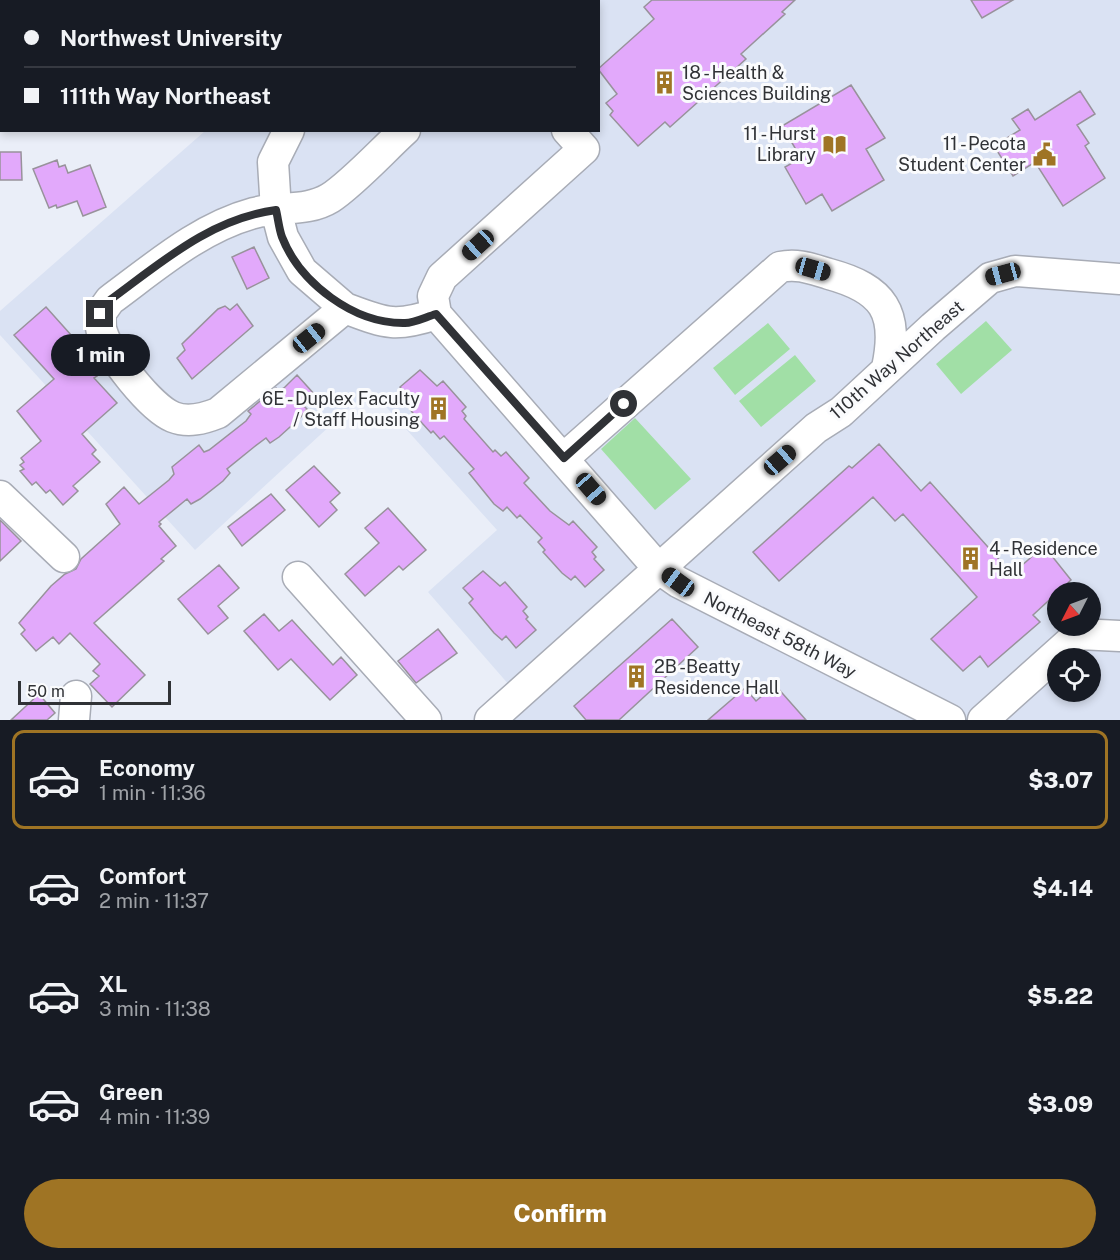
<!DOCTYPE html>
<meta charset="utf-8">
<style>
body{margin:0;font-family:"Public Sans",sans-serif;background:#242831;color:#f1f3f6;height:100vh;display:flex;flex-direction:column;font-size:22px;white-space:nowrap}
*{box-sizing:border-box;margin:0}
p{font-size:20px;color:#9ea1a6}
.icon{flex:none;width:33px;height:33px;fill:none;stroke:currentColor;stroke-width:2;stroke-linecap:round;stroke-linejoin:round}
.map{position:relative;height:720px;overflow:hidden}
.drawer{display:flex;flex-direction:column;background:#171b24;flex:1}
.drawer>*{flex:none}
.top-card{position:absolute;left:0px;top:0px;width:600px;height:132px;box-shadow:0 3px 9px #0003;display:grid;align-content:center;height:132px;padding:0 24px;background:#171b24}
.needle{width:39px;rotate:228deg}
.tools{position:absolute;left:1047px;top:582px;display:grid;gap:12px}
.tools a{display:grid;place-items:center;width:54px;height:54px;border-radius:50%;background:#171b24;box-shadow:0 3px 9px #0003;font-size:30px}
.scale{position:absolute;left:18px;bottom:15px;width:153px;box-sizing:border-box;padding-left:6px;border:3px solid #303236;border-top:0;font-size:16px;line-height:21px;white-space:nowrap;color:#303236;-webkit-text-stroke:4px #fafbfd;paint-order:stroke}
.end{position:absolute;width:27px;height:27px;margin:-14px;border:8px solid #303236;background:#fff;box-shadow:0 0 0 3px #fff}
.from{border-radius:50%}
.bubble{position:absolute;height:42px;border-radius:21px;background:#171b24;box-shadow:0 3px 9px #0003;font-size:20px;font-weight:800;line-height:42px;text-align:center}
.car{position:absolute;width:18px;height:36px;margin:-18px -9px;border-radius:8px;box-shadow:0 0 4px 2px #0007;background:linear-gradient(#222 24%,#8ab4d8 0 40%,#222 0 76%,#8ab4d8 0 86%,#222 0)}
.top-card b{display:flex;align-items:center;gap:21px;height:57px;font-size:22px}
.top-card b+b{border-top:2px solid #363941}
.top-card i{width:15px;height:15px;background:#f1f3f6}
ul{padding:10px 0 0;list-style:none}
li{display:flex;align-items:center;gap:18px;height:99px;margin:0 12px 9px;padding:0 12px;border:3px solid transparent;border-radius:12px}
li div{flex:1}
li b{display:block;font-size:22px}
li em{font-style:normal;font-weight:800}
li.on{border-color:#9f7424}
li>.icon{width:54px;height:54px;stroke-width:1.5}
.cta{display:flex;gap:12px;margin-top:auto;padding:12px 24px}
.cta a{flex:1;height:69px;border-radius:36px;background:#9f7424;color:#fff;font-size:24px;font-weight:800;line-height:69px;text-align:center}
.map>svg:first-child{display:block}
</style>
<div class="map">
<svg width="1120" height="720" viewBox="0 0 1120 720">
<rect width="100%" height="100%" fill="#eaeef8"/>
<path fill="#dae2f3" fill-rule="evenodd" d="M349 0H1120V720H498L510 686 428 592 497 530 370 389 195 550 0 335V311L205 131 598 130V2L347 1ZM1058 592H1090V626H1058ZM1058 658H1090V692H1058Z"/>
<path fill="#a1dfa6" d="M986 321 1012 350 961 394 936 364Z
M768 323 790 349 735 395 713 368Z
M795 355 816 381 761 427 739 401Z
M635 418 691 479 655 510 601 449Z"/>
<path fill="#e2a9fb" stroke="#98929b" stroke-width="1.5" d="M652 0H795L782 12 785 14 741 54 746 59 670 127 665 122 638 146 610 115 613 111 606 103 617 94 598 69 654 19 644 7Z
M971 0H1013L982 18Z
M851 85 885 138 866 149 884 180 832 211 822 194 806 204 785 167 801 158 782 126Z
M1080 91 1095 114 1077 125 1089 143 1085 146 1105 178 1063 206 1035 162 1013 176 994 146 1020 130 1012 119 1028 109 1035 120Z
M0 152H21L22 180H0Z
M57 160 59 167 65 165 68 173 90 165 106 207 83 216 77 201 57 208 56 205 49 208 33 169Z
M254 247 269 278 247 289 232 257Z
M237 304 253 326 192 379 177 358 185 350 182 344 218 309 225 306 230 310Z
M46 307 97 364 91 369 97 376 94 378 117 403 82 434 96 450 92 454 100 462 73 486 78 491 63 505 50 490 46 493 36 482 32 485 20 471 24 469 20 465 24 462 21 458 41 441 17 411 54 379 14 335Z
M420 370 437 386 443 381 466 407 462 411 466 416 464 419 493 452 495 450 501 456 506 452 529 478 524 483 550 511 569 525 573 521 597 547 592 552 596 557 594 559 604 570 585 587 575 576 571 580 562 573 543 552 545 550 538 542 542 538 520 515 517 518 507 507 503 511 494 504 469 473 474 469 444 436 440 439 433 431 431 433 412 412 406 403 410 399 400 387Z
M297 375 315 395 303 405 307 409 300 418 279 437 270 443 266 438 254 447 227 469 230 473 223 481 200 499 191 504 187 499 159 522 161 524 159 526 176 546 161 559 164 561 94 623 145 675 112 707 90 684 99 676 93 671 100 664 70 633 59 644 53 637 36 651 21 634 25 630 19 623 51 586 65 574 76 569 81 559 120 524 106 504 124 487 139 504 169 480 174 474 172 467 199 445 204 452 209 450 246 421 251 414 248 411 276 388 278 391 284 388Z
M879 444 921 491 930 482 1012 574 1044 546 1071 580 1033 615 1040 622 988 667 980 656 963 671 931 639 977 597 903 514 895 521 873 497 779 581 753 552 849 466 852 468Z
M314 466 340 493 330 502 337 510 319 527 286 490Z
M271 494 285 510 242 546 228 527Z
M388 508 426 550 403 570 399 566 365 596 345 574 379 543 365 528Z
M0 520 21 541 0 561Z
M219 565 239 588 218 606 228 618 208 634 178 599Z
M483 571 500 586 505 582 527 607 523 611 528 617 526 619 536 630 516 648 506 636 502 640 494 633 469 603 473 599 463 588Z
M264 614 279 631 292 620 333 665 341 657 357 675 330 700 291 659 278 670 244 631Z
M672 619 698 647 619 720H586L574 706Z
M438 629 457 653 416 683 398 661Z
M775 685 806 720H708L745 688 756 701Z
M39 694 55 713 47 720H11Z"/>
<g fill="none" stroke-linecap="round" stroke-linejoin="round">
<defs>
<path id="minor" d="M153 2 154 0
M431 2 433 0
M0 107H2
M289 130 273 162 276 210 283 237 302 271 345 308
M405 130C384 149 352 184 330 198 307 212 280 206 254 213 199 228 155 267 110 300L100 314C101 319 100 327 102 332 109 355 151 408 173 417 188 423 203 419 218 413L345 308C385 323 394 328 436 314L433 296 442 277 584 149 567 130
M436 314 658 568 678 582 950 720
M564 458 780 267C798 263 812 269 829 274 884 289 899 312 887 368
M0 496 64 557
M298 577 426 720
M74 720 76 696
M490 720 816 428 841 412 933 327 990 278 1015 271 1120 279
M983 720 1079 634 1120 636"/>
</defs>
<use href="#minor" stroke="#a8acb6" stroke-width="33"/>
<use href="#minor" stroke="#fff" stroke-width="30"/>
</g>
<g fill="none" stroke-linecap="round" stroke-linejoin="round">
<path stroke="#303236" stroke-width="8" d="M100 314 110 300C162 262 210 219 276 210 278 218 279 229 282 237 300 283 354 324 405 323 414 323 426 317 436 314L564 458 624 404"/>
</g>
<defs>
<symbol id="building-bare" viewBox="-9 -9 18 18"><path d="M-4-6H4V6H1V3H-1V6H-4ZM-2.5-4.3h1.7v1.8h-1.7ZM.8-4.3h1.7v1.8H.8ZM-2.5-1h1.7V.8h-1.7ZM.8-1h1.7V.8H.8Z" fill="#9f7424" stroke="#fafbfd" stroke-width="2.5" paint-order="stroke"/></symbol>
<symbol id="library-bare" viewBox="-9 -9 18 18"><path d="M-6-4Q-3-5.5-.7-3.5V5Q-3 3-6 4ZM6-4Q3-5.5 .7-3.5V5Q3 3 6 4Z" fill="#9f7424" stroke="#fafbfd" stroke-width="2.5" paint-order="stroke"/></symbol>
<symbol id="civic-bare" viewBox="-9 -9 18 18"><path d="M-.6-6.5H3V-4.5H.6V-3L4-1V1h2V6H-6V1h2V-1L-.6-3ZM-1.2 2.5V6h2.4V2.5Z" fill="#9f7424" stroke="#fafbfd" stroke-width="2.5" paint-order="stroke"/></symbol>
</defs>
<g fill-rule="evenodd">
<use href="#building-bare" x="648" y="66" width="33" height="33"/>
<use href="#library-bare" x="818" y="128" width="33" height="33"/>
<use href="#civic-bare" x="1028" y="138" width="33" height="33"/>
<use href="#building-bare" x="422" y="392" width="33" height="33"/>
<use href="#building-bare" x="954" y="542" width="33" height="33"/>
<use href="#building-bare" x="620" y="660" width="33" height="33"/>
</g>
<g text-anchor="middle" stroke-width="6" stroke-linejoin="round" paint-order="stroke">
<g font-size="18" fill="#303236" stroke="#fafbfd" text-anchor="start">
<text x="682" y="79">18 - Health &amp;<tspan x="682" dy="21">Sciences Building</tspan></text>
<text x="816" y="140" text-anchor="end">11 - Hurst<tspan x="816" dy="21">Library</tspan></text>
<text x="1026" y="150" text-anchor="end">11 - Pecota<tspan x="1026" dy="21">Student Center</tspan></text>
<text x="420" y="405" text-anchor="end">6E - Duplex Faculty<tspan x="420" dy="21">/ Staff Housing</tspan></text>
<text x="989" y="555">4 - Residence<tspan x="989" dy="21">Hall</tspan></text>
<text x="654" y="673">2B -Beatty<tspan x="654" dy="21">Residence Hall</tspan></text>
</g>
<g font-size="18" fill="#303236" stroke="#fafbfd">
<text transform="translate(897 360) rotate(-41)" y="6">110th Way Northeast</text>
<text transform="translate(780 635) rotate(27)" y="6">Northeast 58th Way</text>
</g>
</g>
</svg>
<div class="tools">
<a><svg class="needle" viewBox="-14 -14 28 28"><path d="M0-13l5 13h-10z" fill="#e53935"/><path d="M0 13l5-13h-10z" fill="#9ea1a6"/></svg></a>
<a><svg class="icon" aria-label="locate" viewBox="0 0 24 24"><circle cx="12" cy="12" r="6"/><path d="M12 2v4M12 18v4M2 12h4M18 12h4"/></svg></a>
</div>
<div class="scale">50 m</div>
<i class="end from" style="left:624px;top:404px"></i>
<i class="end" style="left:100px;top:314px"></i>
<div class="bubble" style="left:51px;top:334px;width:99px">1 min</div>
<i class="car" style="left:478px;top:245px;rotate:228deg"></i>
<i class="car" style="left:813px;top:269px;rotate:106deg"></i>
<i class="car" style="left:1003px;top:274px;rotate:255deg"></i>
<i class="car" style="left:309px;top:338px;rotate:51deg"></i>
<i class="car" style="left:780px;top:460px;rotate:49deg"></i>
<i class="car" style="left:591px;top:489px;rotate:139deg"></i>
<i class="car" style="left:678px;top:582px;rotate:306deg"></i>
<div class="top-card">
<b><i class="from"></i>Northwest University</b>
<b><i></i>111th Way Northeast</b>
</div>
</div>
<section class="drawer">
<ul>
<li class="on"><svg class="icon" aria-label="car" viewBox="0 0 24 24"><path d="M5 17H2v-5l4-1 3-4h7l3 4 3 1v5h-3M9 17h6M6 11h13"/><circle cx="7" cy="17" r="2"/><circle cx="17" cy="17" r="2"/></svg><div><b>Economy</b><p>1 min · 11:36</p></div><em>$3.07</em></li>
<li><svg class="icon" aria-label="car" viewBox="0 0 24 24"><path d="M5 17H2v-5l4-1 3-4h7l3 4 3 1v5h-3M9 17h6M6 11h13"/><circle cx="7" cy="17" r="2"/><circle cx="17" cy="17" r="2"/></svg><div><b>Comfort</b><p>2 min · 11:37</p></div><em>$4.14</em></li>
<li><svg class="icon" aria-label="car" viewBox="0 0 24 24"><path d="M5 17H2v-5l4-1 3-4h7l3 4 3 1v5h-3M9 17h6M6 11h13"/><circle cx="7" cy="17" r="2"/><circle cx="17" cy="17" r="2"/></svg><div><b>XL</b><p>3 min · 11:38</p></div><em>$5.22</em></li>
<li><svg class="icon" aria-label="car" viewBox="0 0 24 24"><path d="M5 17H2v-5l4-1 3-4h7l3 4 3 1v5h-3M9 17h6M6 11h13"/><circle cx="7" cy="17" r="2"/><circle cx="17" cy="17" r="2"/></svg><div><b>Green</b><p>4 min · 11:39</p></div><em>$3.09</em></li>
</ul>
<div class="cta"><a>Confirm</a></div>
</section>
